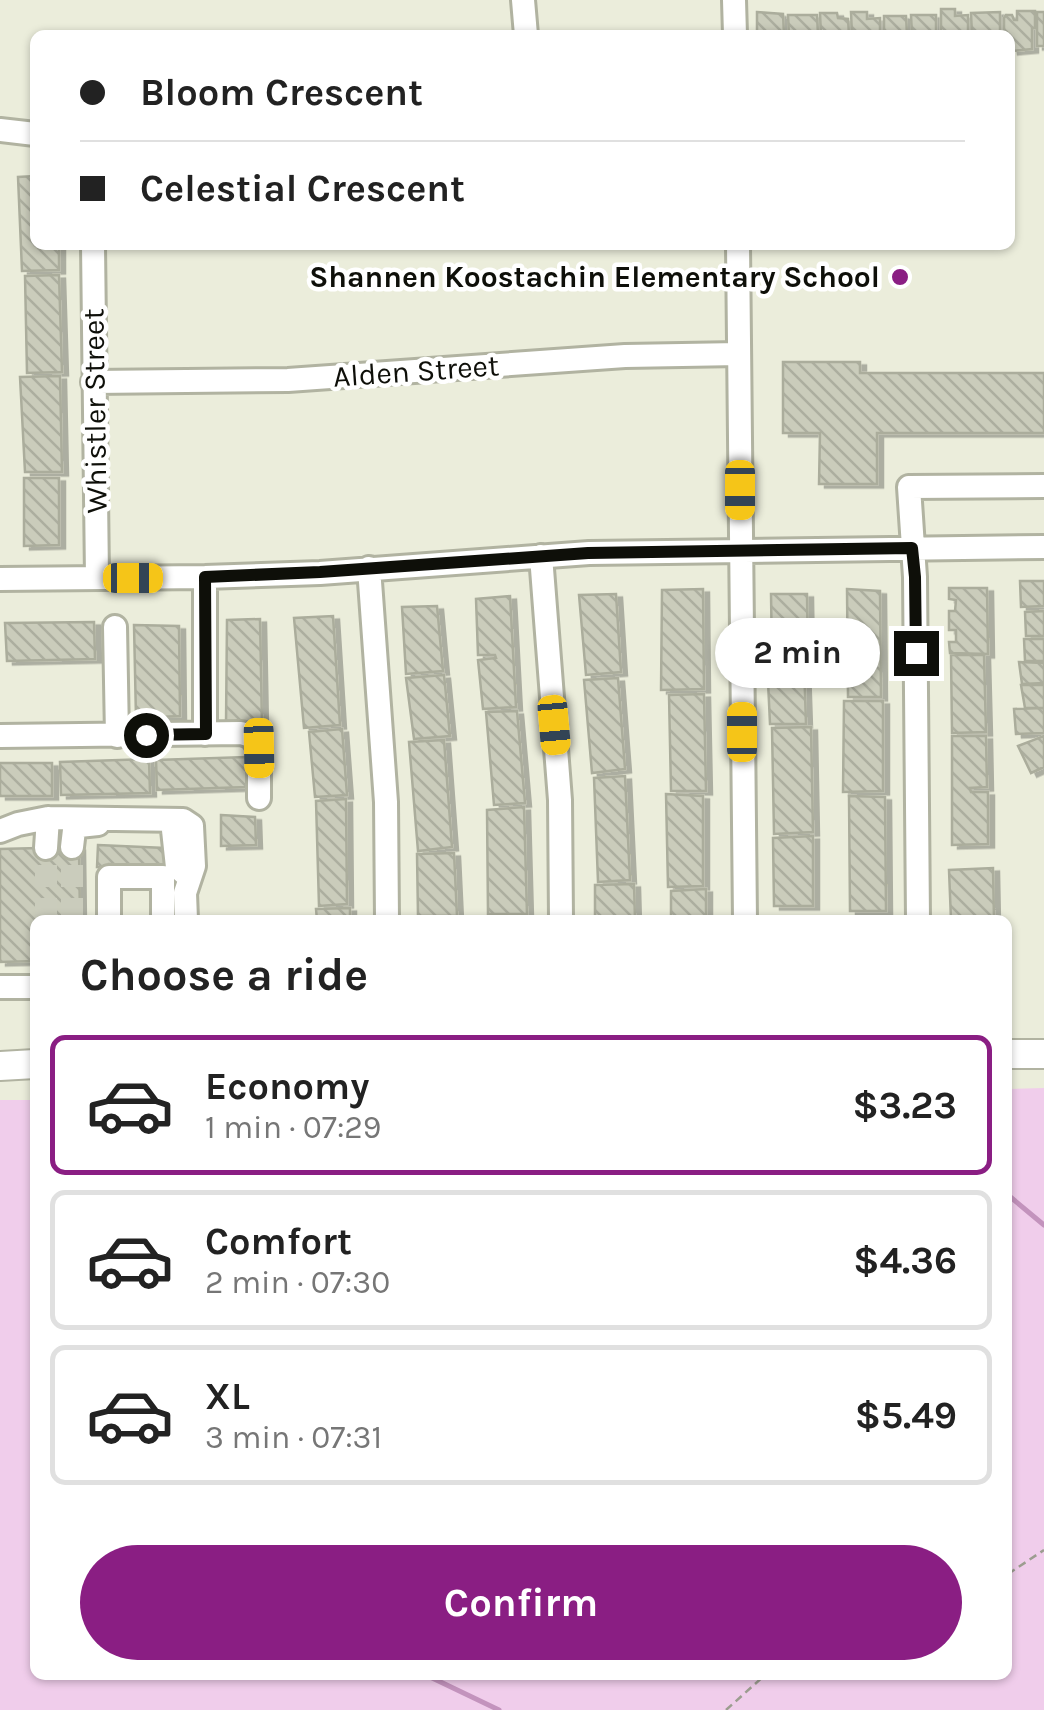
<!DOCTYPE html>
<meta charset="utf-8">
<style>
body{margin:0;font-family:Karla,sans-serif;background:#f6f6f6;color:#222;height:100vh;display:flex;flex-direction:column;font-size:38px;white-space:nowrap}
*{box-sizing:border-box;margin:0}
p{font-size:32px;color:#767676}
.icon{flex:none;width:55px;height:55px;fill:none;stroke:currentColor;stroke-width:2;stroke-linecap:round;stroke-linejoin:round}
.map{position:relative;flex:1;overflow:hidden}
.details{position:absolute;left:30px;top:915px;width:982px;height:765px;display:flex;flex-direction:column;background:#fff;border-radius:15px;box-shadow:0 2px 8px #0004}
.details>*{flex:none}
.hud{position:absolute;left:30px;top:30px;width:985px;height:220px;border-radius:15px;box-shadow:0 2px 8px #0004;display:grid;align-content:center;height:220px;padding:0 50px;background:#fff}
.end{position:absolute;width:45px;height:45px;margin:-22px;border:12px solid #0e0f09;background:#fff;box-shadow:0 0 0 5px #fff}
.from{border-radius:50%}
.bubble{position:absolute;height:70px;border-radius:35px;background:#fff;box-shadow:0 2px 8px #0004;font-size:32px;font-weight:700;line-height:70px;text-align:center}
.car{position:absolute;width:30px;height:60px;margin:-30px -15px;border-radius:12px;box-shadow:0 0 8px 2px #0007;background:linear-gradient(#f5c518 24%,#345 0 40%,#f5c518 0 76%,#345 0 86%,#f5c518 0)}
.hud b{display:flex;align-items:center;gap:35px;height:95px;font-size:38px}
.hud b+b{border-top:2px solid #e0e0e0}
.hud i{width:25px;height:25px;background:#222}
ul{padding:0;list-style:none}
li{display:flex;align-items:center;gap:30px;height:140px;margin:0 20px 15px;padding:0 30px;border:5px solid #e0e0e0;border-radius:15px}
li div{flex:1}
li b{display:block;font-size:38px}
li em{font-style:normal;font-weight:700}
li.current{border-color:#8a1e83}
li>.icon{width:90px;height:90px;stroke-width:1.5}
h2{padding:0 50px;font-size:45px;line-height:120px}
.button{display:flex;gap:20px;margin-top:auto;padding:20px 50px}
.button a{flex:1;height:115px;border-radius:60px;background:#8a1e83;color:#fff;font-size:40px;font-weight:700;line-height:115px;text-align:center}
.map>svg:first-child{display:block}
</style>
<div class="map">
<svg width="1044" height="1710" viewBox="0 0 1044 1710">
<defs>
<pattern id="building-back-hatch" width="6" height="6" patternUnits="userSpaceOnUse" patternTransform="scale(2.5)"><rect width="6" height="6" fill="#caccbb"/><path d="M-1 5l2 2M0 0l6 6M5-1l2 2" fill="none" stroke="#acae9f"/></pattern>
<filter id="shadow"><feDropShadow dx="6" dy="3.5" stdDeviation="0" flood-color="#0004"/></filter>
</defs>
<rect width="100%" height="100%" fill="#ebeddb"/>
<path fill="#f0cdeb" d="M1044 1088V1710H0V1100H35V1675H1008V1089Z"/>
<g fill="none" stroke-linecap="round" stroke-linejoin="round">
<path stroke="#c393bd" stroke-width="5" d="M1008 1195 1044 1225
M426 1675 499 1710"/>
</g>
<path fill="url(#building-back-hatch)" stroke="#abad9c" stroke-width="2.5" filter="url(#shadow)" d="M941 9H955V16L968 15V35H941Z
M1017 11H1035V28H1032V49L1012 51 1010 35H1004V18L1006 15H1012L1014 20H1017Z
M757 12 783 14 784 35H757Z
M851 12H867V19L880 18V35H852Z
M1000 12V35H972L971 13Z
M1037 12H1044V46H1037Z
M820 13H837L838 18 848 19 849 35H821Z
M788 15H817L818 35H789Z
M911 15H936V35H912Z
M884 16H906L907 35H884Z
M35 176V245H59V270L22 271 18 177Z
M59 275 62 372 27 373 25 276Z
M783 362H860V373H1044V433H877V484H819L820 433H783Z
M60 376 62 472H25L20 377Z
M24 478H59V545L24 546Z
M1020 581H1044V606L1021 607Z
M949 588H987L988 654 950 653 949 642H956V630H949V611H955L956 600 949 599Z
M703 589 704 689 661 690 662 590Z
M847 589 880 591 881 697H848Z
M616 594 621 672 586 675 579 595Z
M771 594H807L808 659 772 657Z
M510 596 516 707 483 709 478 660 496 658 495 655H478L476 599Z
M437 606 443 671 406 674 402 607Z
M1044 611V636H1026L1025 612Z
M333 616 340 725 304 728 294 618Z
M260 619 262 725 226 724 227 620Z
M94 622 95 659 7 661 5 623Z
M134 625 179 626 180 716 136 718Z
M1024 639H1044V661H1025Z
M951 655H984L986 732 952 733Z
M767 660 804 664 806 724H770Z
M1019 662 1044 663V683L1022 684Z
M444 675 450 736 414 739 406 678Z
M618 678 625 769 592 773 584 680Z
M1021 685H1044V708H1025Z
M704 694 706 791H671L669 695Z
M844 701H883V791L843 792Z
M1044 708V733L1016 734 1014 709Z
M517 711 525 803 494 805 486 712Z
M811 727 813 832 774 834 772 728Z
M342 729 347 795 315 797 309 732Z
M952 736H986L987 787 970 788 971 792H988V844L952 845Z
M1044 736V767L1031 773 1018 746Z
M444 740 452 847 418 851 409 742Z
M246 757 247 787 157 790 156 760Z
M149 759 150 793 61 795 60 762Z
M0 763H52V796H0Z
M625 776 630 880 598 882 594 778Z
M666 794 703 796V886L668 887Z
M849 796 885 797 886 911H850Z
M346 799 347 904 319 906 316 801Z
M524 807 527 914H488L487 810Z
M221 815 255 817 256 845 221 846Z
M813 836V906H774L773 838Z
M98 845 165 848V866L109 864V868L97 867Z
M79 847 80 920H35V961L0 962V849Z
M454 853 457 916H418L417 854Z
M993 868 994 920H951L949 870Z
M634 884 635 920H595V885Z
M706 889V920H671V891Z
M350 908V920H317L316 909Z"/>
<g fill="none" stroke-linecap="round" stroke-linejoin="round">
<path stroke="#caccbc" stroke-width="22" stroke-dasharray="22 11" stroke-linecap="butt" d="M46 920V848
M72 920V847"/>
<defs>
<path id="minor" d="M523 0 526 35
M734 0 735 35
M0 130 35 134
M93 245 97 578
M738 245 745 920
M93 382 288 380 625 356 739 354
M541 556 560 800 561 920
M369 568 386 802 387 920
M205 577V734
M0 579 205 577 320 573 589 553 1044 547
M115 627 117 736
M0 736 241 733 251 736 259 748V798
M173 830 177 867 185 874
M0 831 18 824 48 818 183 820 192 826 194 866 185 893 186 920
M72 847 74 830 79 826 98 824
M46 848 48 818
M109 920V877H163V920
M918 920 915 577 909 487 1044 486
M0 987H35"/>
<path id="major" d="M1008 1054H1044
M0 1066 35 1064"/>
</defs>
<use href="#minor" stroke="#b1b3a1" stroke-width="28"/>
<use href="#major" stroke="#b1b3a1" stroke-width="32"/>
<path stroke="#9c9d90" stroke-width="2.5" stroke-dasharray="8 5" stroke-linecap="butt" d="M1008 1574 1044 1550
M726 1710 765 1675"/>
<use href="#minor" stroke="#fff" stroke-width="22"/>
<use href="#major" stroke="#fff" stroke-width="28"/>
</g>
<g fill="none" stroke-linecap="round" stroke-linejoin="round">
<path stroke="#0e0f09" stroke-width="12" d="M146 735 206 734 205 577 320 572 588 553 912 548 915 577 916 653"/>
</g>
<circle fill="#8a1e83" stroke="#fff" stroke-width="4" cx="900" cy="277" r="10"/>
<g text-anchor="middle" stroke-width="9" stroke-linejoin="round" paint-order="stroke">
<g font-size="30" font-weight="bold" fill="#0e0f09" stroke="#fff" text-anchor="end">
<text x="880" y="287">Shannen Koostachin Elementary School</text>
</g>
<g font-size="30" fill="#0e0f09" stroke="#fff">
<text transform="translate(416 371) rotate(-4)" y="10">Alden Street</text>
<text transform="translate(95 411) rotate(-91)" y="10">Whistler Street</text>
</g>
</g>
</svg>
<i class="end from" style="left:146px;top:735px"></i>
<i class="end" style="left:916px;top:653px"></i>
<div class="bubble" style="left:715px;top:618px;width:165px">2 min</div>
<i class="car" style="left:740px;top:490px;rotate:180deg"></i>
<i class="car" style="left:133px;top:578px;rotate:90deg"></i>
<i class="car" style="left:554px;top:725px;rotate:175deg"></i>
<i class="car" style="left:742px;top:732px;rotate:0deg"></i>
<i class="car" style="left:259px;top:748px;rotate:179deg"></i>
<div class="hud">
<b><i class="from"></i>Bloom Crescent</b>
<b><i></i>Celestial Crescent</b>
</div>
<section class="details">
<h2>Choose a ride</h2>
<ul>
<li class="current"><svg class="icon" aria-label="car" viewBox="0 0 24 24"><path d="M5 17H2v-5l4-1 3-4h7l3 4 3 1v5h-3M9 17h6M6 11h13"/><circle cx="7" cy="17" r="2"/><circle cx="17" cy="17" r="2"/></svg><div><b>Economy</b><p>1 min · 07:29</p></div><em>$3.23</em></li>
<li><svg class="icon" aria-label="car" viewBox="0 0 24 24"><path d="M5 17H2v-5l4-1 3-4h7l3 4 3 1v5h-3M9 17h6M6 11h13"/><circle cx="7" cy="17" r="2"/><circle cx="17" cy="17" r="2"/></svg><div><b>Comfort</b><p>2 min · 07:30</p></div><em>$4.36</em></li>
<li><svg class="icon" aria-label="car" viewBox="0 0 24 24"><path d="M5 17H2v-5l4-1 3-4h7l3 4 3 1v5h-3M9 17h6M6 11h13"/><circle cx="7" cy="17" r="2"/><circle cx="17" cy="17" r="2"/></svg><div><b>XL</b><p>3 min · 07:31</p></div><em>$5.49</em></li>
</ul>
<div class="button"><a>Confirm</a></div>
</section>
</div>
